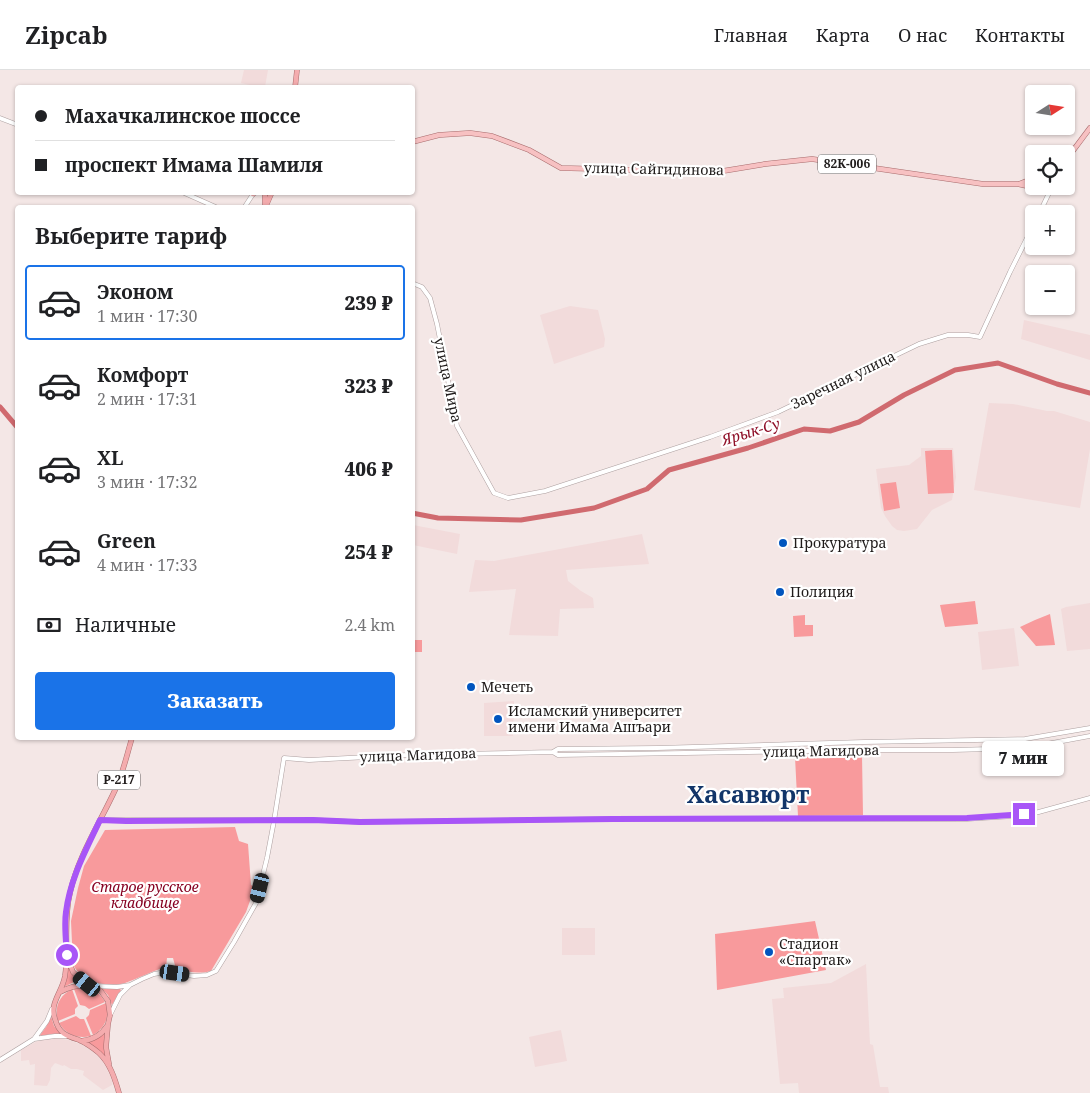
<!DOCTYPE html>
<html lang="ru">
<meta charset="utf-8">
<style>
body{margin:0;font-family:"Noto Serif",serif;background:#f2f2f2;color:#202124;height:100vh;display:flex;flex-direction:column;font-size:19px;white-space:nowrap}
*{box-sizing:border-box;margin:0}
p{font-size:16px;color:#757577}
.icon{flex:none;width:28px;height:28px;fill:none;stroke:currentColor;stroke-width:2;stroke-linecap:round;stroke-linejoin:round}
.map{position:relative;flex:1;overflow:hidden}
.details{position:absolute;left:15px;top:135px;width:400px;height:535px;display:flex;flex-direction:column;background:#fff;border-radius:5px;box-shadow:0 1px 4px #0004}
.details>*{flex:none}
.top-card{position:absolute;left:15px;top:15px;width:400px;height:110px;border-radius:5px;box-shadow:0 1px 4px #0004;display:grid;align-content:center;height:110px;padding:0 20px;background:#fff}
.needle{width:32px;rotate:78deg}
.buttons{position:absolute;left:1025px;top:15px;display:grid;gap:10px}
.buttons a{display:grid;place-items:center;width:50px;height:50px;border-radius:5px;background:#fff;box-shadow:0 1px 4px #0004;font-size:25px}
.end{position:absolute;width:22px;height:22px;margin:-11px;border:6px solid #a855f7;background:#fff;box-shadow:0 0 0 2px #fff}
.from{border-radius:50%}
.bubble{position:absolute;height:35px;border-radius:5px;background:#fff;box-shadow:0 1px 4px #0004;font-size:16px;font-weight:800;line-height:35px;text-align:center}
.car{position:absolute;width:15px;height:30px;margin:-15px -8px;border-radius:6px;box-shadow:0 0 4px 1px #0007;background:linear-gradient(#222 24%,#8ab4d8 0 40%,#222 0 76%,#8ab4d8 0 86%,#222 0)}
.top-card b{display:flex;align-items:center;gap:18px;height:48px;font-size:19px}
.top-card b+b{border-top:1px solid #e0e0e0}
.top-card i{width:12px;height:12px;background:#202124}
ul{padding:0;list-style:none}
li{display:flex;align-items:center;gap:15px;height:75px;margin:0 10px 8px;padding:0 10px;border:2px solid transparent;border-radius:5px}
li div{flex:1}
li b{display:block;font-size:19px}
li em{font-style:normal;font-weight:800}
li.current{border-color:#1a73e8}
li>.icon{width:45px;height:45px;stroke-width:1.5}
h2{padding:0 20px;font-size:22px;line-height:60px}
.pay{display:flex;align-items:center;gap:12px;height:55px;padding:0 20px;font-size:19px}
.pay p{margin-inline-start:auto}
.primary-button{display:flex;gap:10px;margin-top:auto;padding:10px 20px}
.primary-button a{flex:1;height:58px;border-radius:5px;background:#1a73e8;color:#fff;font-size:20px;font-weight:800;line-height:58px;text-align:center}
header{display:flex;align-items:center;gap:30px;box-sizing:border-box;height:70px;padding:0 25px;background:#fff;border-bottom:1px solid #e0e0e0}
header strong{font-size:24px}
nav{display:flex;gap:28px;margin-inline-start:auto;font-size:18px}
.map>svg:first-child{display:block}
</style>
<header>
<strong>Zipcab</strong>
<nav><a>Главная</a><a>Карта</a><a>О нас</a><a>Контакты</a></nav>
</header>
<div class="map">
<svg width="1090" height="1023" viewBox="0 0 1090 1023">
<rect width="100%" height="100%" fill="#f4e7e6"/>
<path fill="#f2dbdb" d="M244 0H268L265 17H258L241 13Z
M570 236 598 240 605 269 604 277 554 294 540 245Z
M1024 250 1090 265V290L1021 269Z
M989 333 1013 334 1047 341H1054L1090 352V379L1080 438 974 420Z
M921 378H953L956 407 952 430 932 440 917 459 904 461 897 460 892 456 885 446 881 438 876 399 909 395 921 386Z
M413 455 460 464 457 484 413 475Z
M642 464 649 494 566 500 568 511 581 521 593 528 594 538 560 539 558 566 509 565 516 519 469 522 475 490 494 491Z
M1090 533V579L1067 581 1061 539 1066 537Z
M1014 558 1019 596 982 600 978 562Z
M514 631 513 666H484V633Z
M562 858H595V885H562Z
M866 894 870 974 873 975 880 1017H888L889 1023H799L798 1013 780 1014 772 929 784 928 783 918 831 913Z
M561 960 567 991 535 997 529 967Z
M54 968 69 970 88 977 99 985 104 992 113 1011 112 1015 103 1020 83 1005 84 1001 77 999H71L64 995 63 996 55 993 51 998 50 1010 47 1016 34 1015 35 994 30 995 29 990 21 991V980L41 969Z"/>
<path fill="#f89a9c" d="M939 380H952L954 423 928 424 925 381Z
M896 412 900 438 884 441 880 414Z
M975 531 978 554 945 557 940 535Z
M1050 544 1055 575 1036 576 1020 557 1035 550Z
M805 545V555H813V566L794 567 793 546Z
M413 570H422V582H413Z
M862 685 863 745 798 746 795 687Z
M235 757 239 771 248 774 251 815 255 817 246 842 211 901C199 904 189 902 176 899L173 888H167L166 897C152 901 139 908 125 913 108 918 80 912 73 894L71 851 78 818 84 796 105 760Z
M815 851 826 900 717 920 715 864Z
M68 895 81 911 74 912 64 917 66 910Z
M78 917C90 916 99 921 105 932L89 939 85 936 80 935 74 919Z
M72 919 78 936 75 939V944L58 951C54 937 59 926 72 919Z
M102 919H120L121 920 112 935 108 925Z
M106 933C110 947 105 958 93 965L86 948 89 945 90 940Z
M51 946 54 956 62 965 52 964 41 966 40 965 46 957Z
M76 946 80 949H84L91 966C78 969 66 965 59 953Z
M105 963 104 977 106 989 98 980 86 972 97 969Z"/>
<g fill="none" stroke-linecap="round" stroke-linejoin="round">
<path stroke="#d06a6f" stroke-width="5" d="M0 337 18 358
M412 443 438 448 521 450 594 438 647 419 669 400 748 378 804 359 830 361 859 352 904 325 955 300 998 293 1057 314 1090 323"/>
<defs>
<path id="secondary" d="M0 48 18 55
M182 122 218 138
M244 138 253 124 257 122
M1039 144 1050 121
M412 213 422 217 430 228 437 254 457 356 494 423 508 428 545 421 710 367 778 342 919 274 948 265H968L980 267 1010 202 1034 154
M553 682 558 685 864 680H953L1025 678 1090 666
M100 750H313L360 752 613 749H967L1014 746 1035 743 1090 728
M95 916 117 917 130 915
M110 945 120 925 130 915 142 909 154 904 166 902 194 906 207 905 216 901 234 872 256 833 267 788 274 751 284 688 309 690 407 685 553 682 558 679 657 678 864 672 1025 669 1090 658
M34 969 55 966H67
M0 990 34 969 47 951 52 939"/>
<path id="primary" d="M412 72 439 65 470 63 492 66 529 80 561 98 717 102 765 94 812 89 983 114H1018L1050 121 1052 116
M1066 90 1090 58
M1019 114 1034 108"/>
<path id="trunk" d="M295 18 297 0
M253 124 254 122
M265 134V122
M265 138 272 122
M67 887 73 902 87 915 94 916 100 920 108 931 110 945 108 954 106 977 109 994
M60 922C69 917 77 915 87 915
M81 971C92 970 101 966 107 956
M119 1023C115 1009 110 993 99 983 93 978 86 973 79 970 67 966 59 964 55 949 49 933 62 923 65 906 69 879 63 851 70 823 78 786 100 753 116 718 123 703 127 684 132 668"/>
</defs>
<use href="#secondary" stroke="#ada0a0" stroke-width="5"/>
<use href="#primary" stroke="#a86c6d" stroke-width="5.5"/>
<use href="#trunk" stroke="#a86c6d" stroke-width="5.5"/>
<use href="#secondary" stroke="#fff" stroke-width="4"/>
<use href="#primary" stroke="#f7c1c2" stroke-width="4.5"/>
<use href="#trunk" stroke="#f4acae" stroke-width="4.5"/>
</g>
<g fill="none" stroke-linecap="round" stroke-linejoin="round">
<path stroke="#a855f7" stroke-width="6" d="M67 885C66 871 64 855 66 842 70 809 86 780 100 750L126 751 313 750 360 752 613 749 967 748 1024 744"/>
</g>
<g fill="#0155be" stroke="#fff" stroke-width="2">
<circle cx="783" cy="473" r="5"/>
<circle cx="780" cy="522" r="5"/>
<circle cx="471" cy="617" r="5"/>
<circle cx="498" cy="649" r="5"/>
<circle cx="769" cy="882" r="5"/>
</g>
<g text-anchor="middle" stroke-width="4.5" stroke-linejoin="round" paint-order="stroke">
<g fill="#fff" stroke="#625f5f" stroke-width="1">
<rect x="818" y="84.5" width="58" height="19" rx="4"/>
<rect x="98" y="700.5" width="42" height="19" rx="4"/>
</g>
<g font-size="12" font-weight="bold" fill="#1f1b1a">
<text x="847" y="98">82К-006</text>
<text x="119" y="714">Р-217</text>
</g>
<g font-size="14" fill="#1f1b1a" stroke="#fff">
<text transform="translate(654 99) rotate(1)" y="5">улица Сайгидинова</text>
<text transform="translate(448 310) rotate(78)" y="5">улица Мира</text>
<text transform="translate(843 310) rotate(-26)" y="5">Заречная улица</text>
<text transform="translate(821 681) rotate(-1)" y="5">улица Магидова</text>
<text transform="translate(418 685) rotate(-2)" y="5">улица Магидова</text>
</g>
<g font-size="14" fill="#1f1b1a" stroke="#fff" text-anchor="start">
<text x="793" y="478">Прокуратура</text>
<text x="790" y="527">Полиция</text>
<text x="481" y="622">Мечеть</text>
<text x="508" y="646">Исламский университет<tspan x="508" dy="16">имени Имама Ашъари</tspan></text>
<text x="779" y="879">Стадион<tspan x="779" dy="16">«Спартак»</tspan></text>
</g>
<g font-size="14" font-style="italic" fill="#860021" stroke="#fff">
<text x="145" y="822">Старое русское<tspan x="145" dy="16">кладбище</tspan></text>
</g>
<g font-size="15" font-style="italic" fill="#8f0f28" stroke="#fff">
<text transform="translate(751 362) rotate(-17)" y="5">Ярык-Су</text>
</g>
<g font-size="24" font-weight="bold" fill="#123569" stroke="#fff">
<text x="748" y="733">Хасавюрт</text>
</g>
</g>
</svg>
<div class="buttons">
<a><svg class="needle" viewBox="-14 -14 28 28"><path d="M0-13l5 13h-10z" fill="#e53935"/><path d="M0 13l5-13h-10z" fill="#757577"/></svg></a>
<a><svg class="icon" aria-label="locate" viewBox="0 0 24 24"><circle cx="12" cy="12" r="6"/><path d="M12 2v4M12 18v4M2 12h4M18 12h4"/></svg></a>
<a>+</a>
<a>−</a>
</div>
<i class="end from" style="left:67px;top:885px"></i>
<i class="end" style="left:1024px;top:744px"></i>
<div class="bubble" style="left:982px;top:671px;width:82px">7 мин</div>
<i class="car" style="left:260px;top:818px;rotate:194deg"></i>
<i class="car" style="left:175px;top:903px;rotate:98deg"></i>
<i class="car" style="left:87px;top:914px;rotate:309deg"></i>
<div class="top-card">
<b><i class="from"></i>Махачкалинское шоссе</b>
<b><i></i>проспект Имама Шамиля</b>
</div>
<section class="details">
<h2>Выберите тариф</h2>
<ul>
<li class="current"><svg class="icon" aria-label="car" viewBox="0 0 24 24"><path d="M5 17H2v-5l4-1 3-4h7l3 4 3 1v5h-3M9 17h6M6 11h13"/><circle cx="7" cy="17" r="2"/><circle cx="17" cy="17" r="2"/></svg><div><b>Эконом</b><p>1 мин · 17:30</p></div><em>239 ₽</em></li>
<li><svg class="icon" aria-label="car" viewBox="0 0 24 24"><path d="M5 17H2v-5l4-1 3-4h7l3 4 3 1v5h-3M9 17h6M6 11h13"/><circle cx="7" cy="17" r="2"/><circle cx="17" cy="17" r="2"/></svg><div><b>Комфорт</b><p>2 мин · 17:31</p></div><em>323 ₽</em></li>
<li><svg class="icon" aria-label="car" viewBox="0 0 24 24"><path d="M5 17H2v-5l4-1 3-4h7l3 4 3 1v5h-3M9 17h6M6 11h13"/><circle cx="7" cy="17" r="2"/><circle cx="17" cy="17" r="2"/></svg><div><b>XL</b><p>3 мин · 17:32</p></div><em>406 ₽</em></li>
<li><svg class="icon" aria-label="car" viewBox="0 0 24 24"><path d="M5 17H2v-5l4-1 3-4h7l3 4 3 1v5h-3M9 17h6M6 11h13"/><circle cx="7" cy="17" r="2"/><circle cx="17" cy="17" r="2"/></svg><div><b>Green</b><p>4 мин · 17:33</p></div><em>254 ₽</em></li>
</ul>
<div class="pay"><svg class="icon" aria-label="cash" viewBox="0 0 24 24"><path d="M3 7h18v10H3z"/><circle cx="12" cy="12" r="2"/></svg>Наличные<p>2.4 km</p></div>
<div class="primary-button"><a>Заказать</a></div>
</section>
</div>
